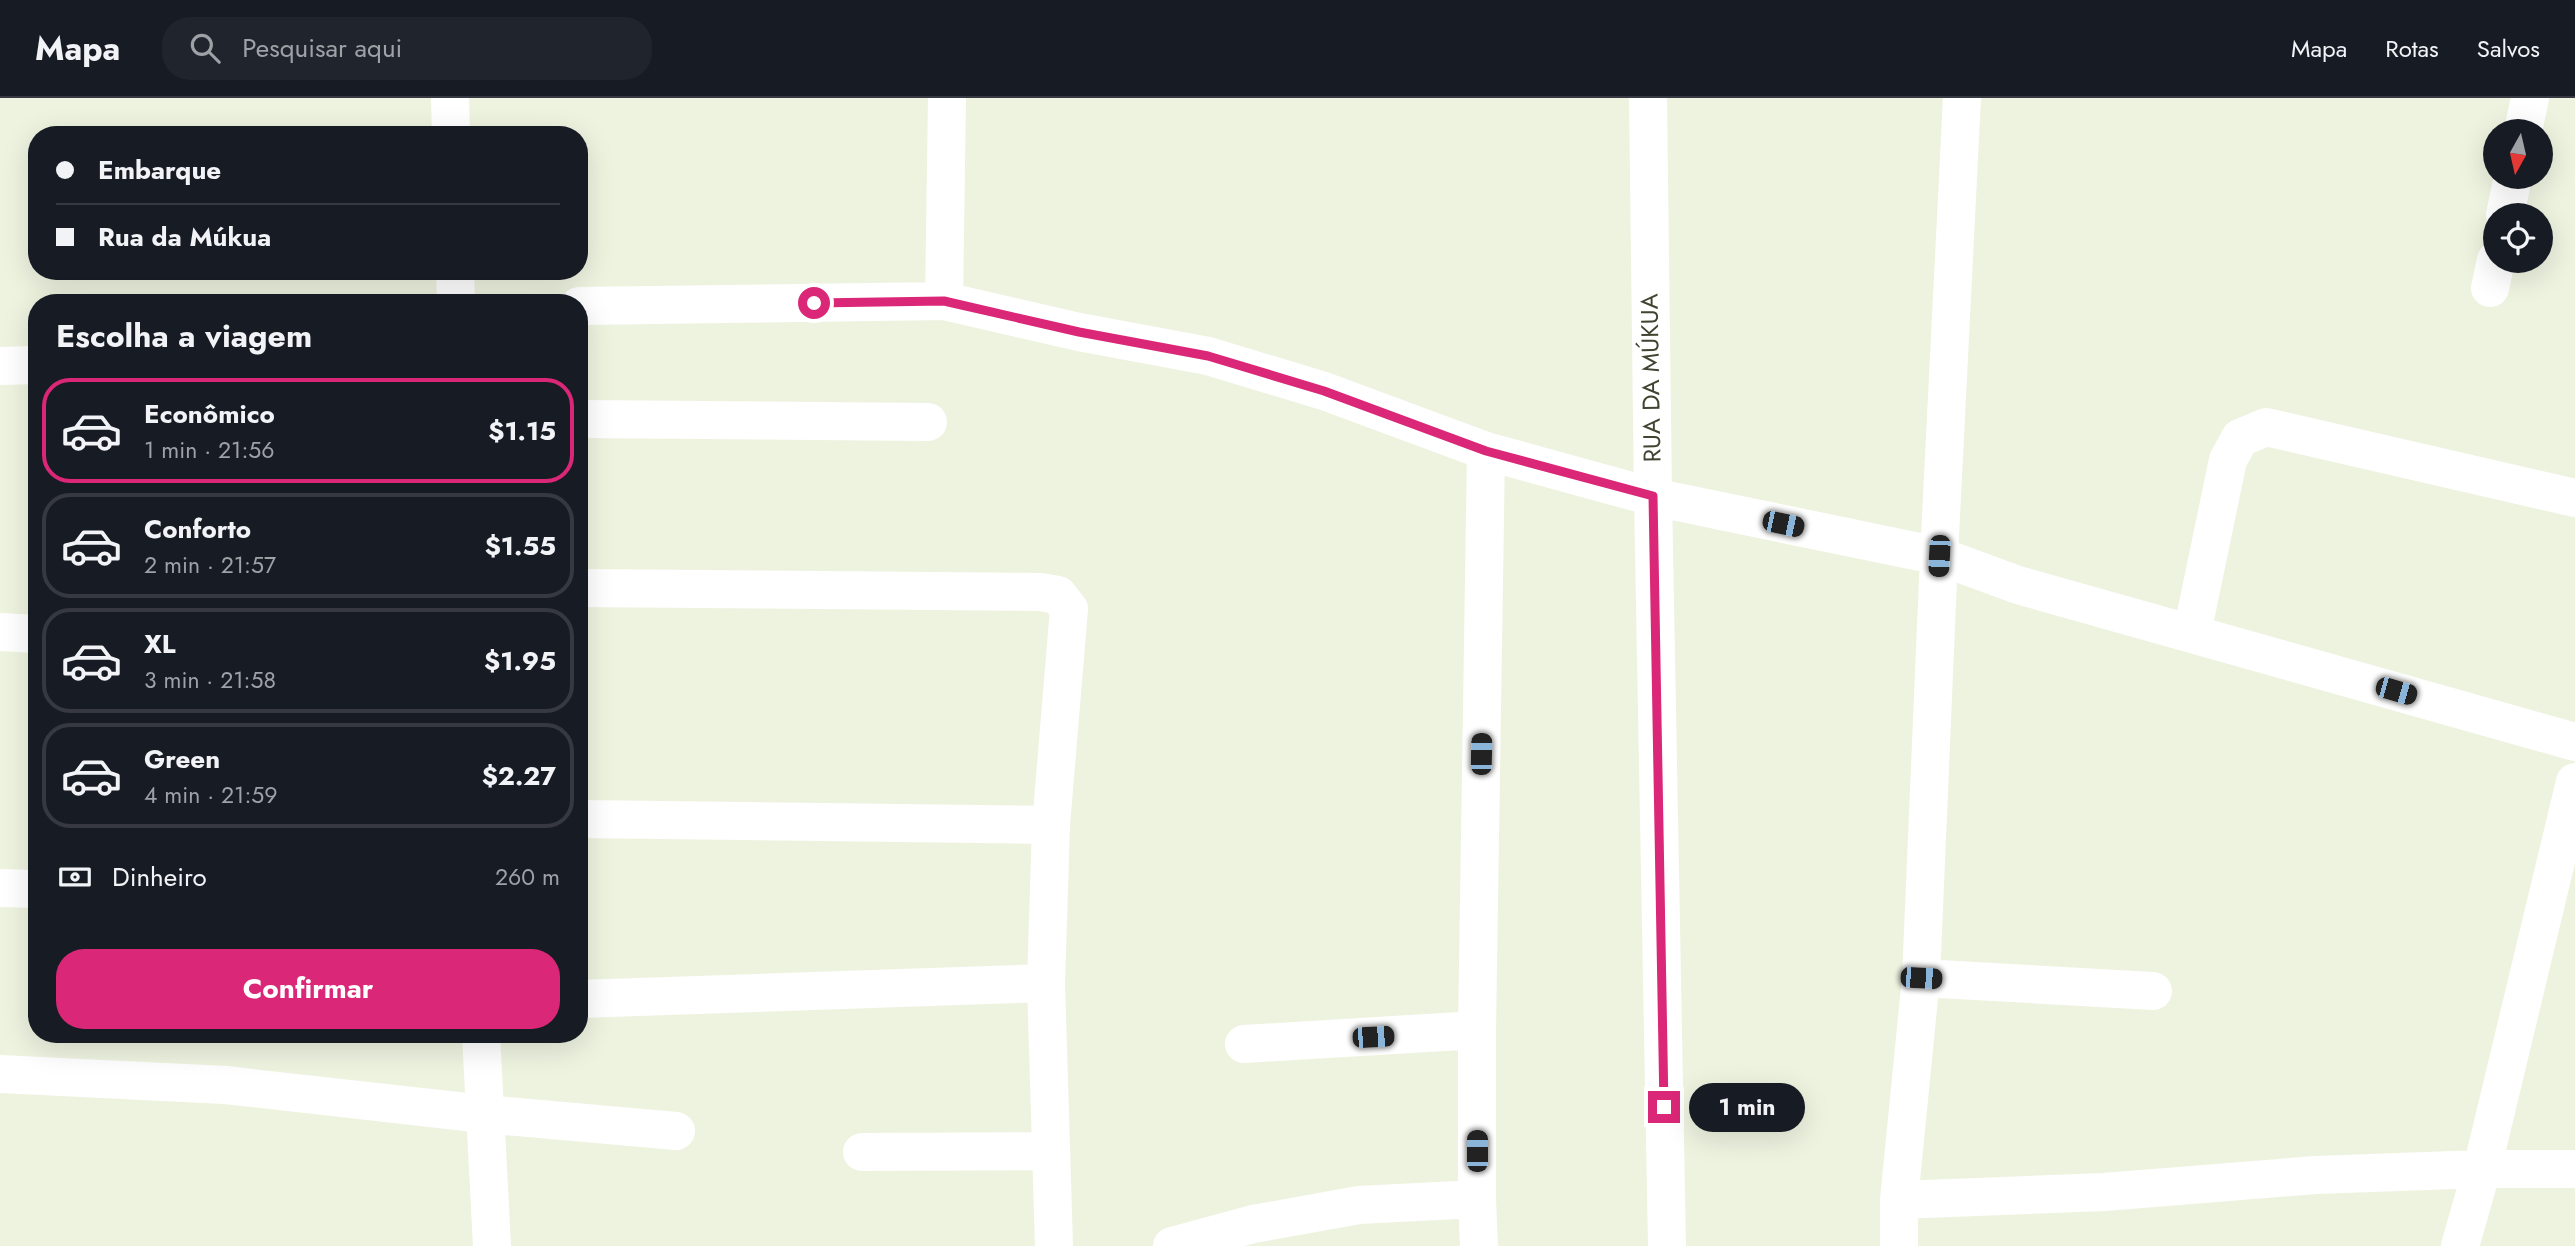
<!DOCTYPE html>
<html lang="pt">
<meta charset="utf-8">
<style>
body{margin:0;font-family:Jost,sans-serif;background:#20242c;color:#f1f3f6;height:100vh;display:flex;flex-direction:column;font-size:26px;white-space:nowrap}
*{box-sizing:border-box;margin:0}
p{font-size:23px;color:#9ea1a6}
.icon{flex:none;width:38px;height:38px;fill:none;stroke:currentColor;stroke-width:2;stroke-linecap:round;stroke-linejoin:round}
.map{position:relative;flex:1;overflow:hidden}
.drawer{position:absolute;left:28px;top:196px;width:560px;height:749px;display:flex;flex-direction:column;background:#171b24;border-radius:28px;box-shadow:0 7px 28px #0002}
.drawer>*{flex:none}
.hud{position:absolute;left:28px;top:28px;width:560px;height:154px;border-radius:28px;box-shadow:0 7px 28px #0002;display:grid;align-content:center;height:154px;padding:0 28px;background:#171b24}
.needle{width:46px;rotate:188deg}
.controls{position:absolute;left:2483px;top:21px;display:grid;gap:14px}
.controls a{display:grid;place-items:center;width:70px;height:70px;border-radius:50%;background:#171b24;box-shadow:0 7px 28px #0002;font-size:35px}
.end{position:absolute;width:32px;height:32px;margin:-16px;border:9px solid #db2777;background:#fff;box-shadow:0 0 0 4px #fff}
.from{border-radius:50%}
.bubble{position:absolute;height:49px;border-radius:24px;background:#171b24;box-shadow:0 7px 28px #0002;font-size:23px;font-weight:700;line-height:49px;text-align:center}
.car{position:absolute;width:21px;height:42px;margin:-21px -10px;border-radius:9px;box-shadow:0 0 5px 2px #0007;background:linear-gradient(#222 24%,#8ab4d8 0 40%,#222 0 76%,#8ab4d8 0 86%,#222 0)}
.hud b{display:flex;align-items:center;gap:24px;height:66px;font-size:26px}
.hud b+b{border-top:2px solid #363941}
.hud i{width:18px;height:18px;background:#f1f3f6}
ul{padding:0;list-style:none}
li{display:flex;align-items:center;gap:21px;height:105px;margin:0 14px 10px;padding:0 14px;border:4px solid #363941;border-radius:28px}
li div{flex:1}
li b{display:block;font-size:26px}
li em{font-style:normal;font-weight:700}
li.on{border-color:#db2777}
li>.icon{width:63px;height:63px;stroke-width:1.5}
h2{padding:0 28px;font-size:32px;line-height:84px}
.pay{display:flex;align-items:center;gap:18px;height:77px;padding:0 28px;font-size:26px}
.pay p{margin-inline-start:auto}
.button{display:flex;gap:14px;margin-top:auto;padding:14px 28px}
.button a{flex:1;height:80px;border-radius:28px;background:#db2777;color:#fff;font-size:28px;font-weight:700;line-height:80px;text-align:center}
header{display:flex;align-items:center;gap:42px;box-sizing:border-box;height:98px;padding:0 35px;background:#171b24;border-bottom:2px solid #363941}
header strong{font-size:33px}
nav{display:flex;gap:38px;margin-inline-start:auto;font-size:24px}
.search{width:490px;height:63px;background:#20242c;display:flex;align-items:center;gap:18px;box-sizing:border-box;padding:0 24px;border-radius:28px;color:#9ea1a6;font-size:26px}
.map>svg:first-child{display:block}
</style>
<header>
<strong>Mapa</strong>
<div class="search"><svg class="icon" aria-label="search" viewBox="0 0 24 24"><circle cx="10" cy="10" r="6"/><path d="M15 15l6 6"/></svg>Pesquisar aqui</div>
<nav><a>Mapa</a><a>Rotas</a><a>Salvos</a></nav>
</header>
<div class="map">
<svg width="2575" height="1148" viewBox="0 0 2575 1148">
<rect width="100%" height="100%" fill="#eef3e0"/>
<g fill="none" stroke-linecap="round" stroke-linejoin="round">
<path stroke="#fff" stroke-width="38" d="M450 0 451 37
M1648 0 1653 399 1667 1148
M2523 33 2530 0
M2505 117 2513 79
M455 173 456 205
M2490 190 2496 162
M944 203 947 0
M579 208 944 203 1079 234 1208 258 1324 293 1486 353 1653 399 1939 458 2018 487 2575 644
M0 268 37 267
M579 321 928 324
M579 490 1040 494 1058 497 1069 511 1051 727 1046 885 1054 1148
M0 534 37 536
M2192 535 2228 362 2240 340 2266 329 2575 400
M579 721 1051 727
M0 790 37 791
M1921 880 2153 893
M579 901 1046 885
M481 936 492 1148
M1244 946 1477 932
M0 976 225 987 484 1016 676 1033
M862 1054 1050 1053
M1899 1102 2104 1094 2316 1077 2482 1071H2575
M1172 1148 1253 1126 1359 1107 1477 1101
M1479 1148 1477 1101V932L1486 353
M1899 1148V1102L1921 880 1939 458 1962 0
M2460 1148 2482 1071 2575 684"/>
</g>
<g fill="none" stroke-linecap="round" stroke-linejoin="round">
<path stroke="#db2777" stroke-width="9" d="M814 205 944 203 1079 234 1208 258 1324 293 1486 353 1653 398 1664 1009"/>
</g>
<g text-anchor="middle" stroke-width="5" stroke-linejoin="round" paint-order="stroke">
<g font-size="24" fill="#414431" stroke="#fff">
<text transform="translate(1651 280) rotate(-91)" y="8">RUA DA MÚKUA</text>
</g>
</g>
</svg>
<div class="controls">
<a><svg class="needle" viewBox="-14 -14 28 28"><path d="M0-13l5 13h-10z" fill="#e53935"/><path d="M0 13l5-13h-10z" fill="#9ea1a6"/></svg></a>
<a><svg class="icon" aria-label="locate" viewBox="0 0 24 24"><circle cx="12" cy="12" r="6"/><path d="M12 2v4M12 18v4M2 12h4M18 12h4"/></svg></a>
</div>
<i class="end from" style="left:814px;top:205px"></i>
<i class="end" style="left:1664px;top:1009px"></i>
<div class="bubble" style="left:1689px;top:985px;width:116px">1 min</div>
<i class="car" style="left:1783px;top:426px;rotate:102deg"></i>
<i class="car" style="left:1939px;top:458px;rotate:183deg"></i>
<i class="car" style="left:2396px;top:593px;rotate:106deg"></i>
<i class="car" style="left:1481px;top:656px;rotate:1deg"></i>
<i class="car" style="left:1921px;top:880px;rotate:93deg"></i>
<i class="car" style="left:1373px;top:939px;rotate:87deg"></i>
<i class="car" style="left:1477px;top:1053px;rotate:0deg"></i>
<div class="hud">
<b><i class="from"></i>Embarque</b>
<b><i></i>Rua da Múkua</b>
</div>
<section class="drawer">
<h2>Escolha a viagem</h2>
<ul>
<li class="on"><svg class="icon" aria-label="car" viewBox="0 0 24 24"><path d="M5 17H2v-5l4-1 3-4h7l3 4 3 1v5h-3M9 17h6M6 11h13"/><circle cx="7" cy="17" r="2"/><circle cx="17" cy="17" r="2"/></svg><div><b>Econômico</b><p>1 min · 21:56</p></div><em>$1.15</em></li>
<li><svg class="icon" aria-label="car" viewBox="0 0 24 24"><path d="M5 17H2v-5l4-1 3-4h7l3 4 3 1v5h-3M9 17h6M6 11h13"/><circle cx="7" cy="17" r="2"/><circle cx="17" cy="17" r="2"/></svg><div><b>Conforto</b><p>2 min · 21:57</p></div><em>$1.55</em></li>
<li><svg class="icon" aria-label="car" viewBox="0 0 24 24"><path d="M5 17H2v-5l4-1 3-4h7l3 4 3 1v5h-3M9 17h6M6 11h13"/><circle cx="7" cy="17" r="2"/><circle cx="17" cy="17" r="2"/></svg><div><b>XL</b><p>3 min · 21:58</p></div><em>$1.95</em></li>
<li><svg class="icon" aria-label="car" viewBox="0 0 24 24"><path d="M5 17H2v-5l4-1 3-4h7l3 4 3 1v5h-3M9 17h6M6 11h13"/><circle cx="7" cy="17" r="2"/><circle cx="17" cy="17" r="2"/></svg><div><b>Green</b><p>4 min · 21:59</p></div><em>$2.27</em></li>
</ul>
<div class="pay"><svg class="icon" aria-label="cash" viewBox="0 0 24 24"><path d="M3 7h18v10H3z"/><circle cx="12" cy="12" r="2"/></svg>Dinheiro<p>260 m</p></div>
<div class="button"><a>Confirmar</a></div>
</section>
</div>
